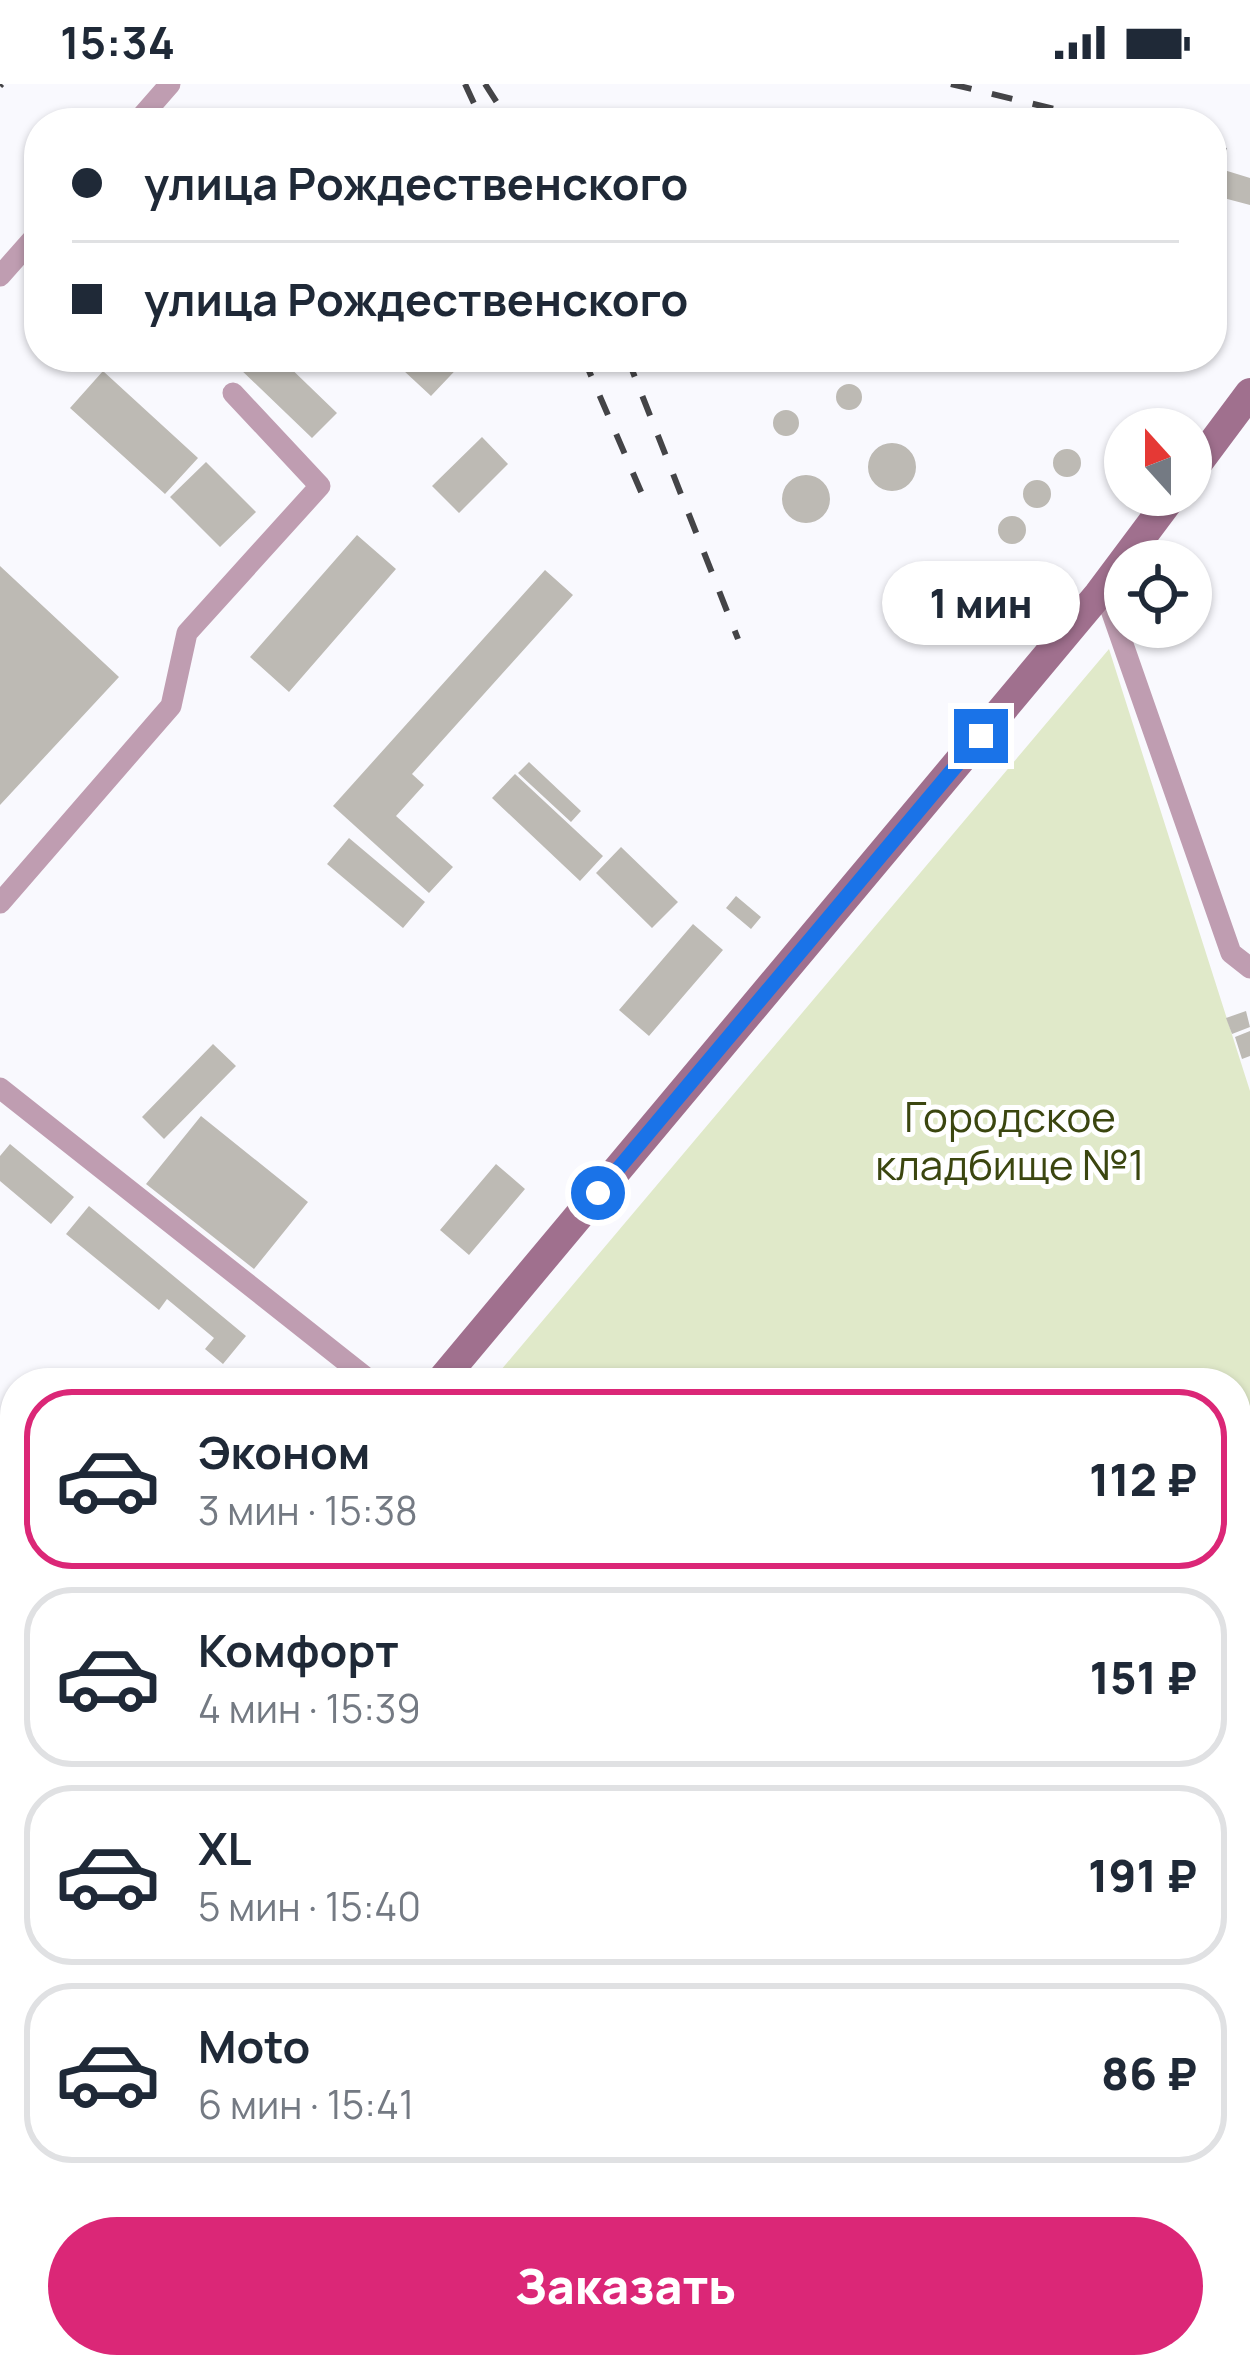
<!DOCTYPE html>
<html lang="ru">
<meta charset="utf-8">
<style>
body{margin:0;font-family:Manrope,sans-serif;background:#f6f6f7;color:#1f2937;height:100vh;display:flex;flex-direction:column;font-size:45px;white-space:nowrap}
*{box-sizing:border-box;margin:0}
p{font-size:39px;color:#747a83}
.icon{flex:none;width:66px;height:66px;fill:none;stroke:currentColor;stroke-width:2;stroke-linecap:round;stroke-linejoin:round}
.map{position:relative;flex:1;overflow:hidden}
.side{position:absolute;left:0px;top:1284px;width:1251px;height:1011px;display:flex;flex-direction:column;background:#fff;border-radius:48px 48px 0 0;box-shadow:0 3px 9px #0004}
.side>*{flex:none}
.banner{position:absolute;left:24px;top:24px;width:1203px;height:264px;border-radius:48px;box-shadow:0 3px 9px #0004;display:grid;align-content:center;height:264px;padding:0 48px;background:#fff}
.needle{width:78px;rotate:339deg}
.controls{position:absolute;left:1104px;top:324px;display:grid;gap:24px}
.controls a{display:grid;place-items:center;width:108px;height:108px;border-radius:50%;background:#fff;box-shadow:0 3px 9px #0004;font-size:60px}
.end{position:absolute;width:54px;height:54px;margin:-27px;border:15px solid #1a73e8;background:#fff;box-shadow:0 0 0 6px #fff}
.from{border-radius:50%}
.bubble{position:absolute;height:84px;border-radius:42px;background:#fff;box-shadow:0 3px 9px #0004;font-size:39px;font-weight:800;line-height:84px;text-align:center}
.banner b{display:flex;align-items:center;gap:42px;height:114px;font-size:45px}
.banner b+b{border-top:3px solid #e0e1e3}
.banner i{width:30px;height:30px;background:#1f2937}
ul{padding:21px 0 0;list-style:none}
li{display:flex;align-items:center;gap:36px;height:180px;margin:0 24px 18px;padding:0 24px;border:6px solid #e0e1e3;border-radius:48px}
li div{flex:1}
li b{display:block;font-size:45px}
li em{font-style:normal;font-weight:800}
li.on{border-color:#db2777}
li>.icon{width:108px;height:108px;stroke-width:1.5}
.button{display:flex;gap:24px;margin-top:auto;padding:24px 48px}
.button a{flex:1;height:138px;border-radius:72px;background:#db2777;color:#fff;font-size:48px;font-weight:800;line-height:138px;text-align:center}
.status{display:flex;justify-content:space-between;align-items:center;height:84px;padding:0 60px;background:#fff;direction:ltr}
.status svg{height:33px;fill:currentColor}
.map>svg:first-child{display:block}
</style>
<div class="status"><b>15:34</b><svg viewBox="0 0 49 12"><path d="M0 12V9h3v3zM5 12V6h3v6zM10 12V3h3v9zM15 12V0h3v12zM26 1h20v11H26zM47 4h2v5h-2z"/></svg></div>
<div class="map">
<svg width="1250" height="2294" viewBox="0 0 1250 2294">
<rect width="100%" height="100%" fill="#f9f9fe"/>
<path fill="#e0e9c9" d="M1109 565 1250 1007V2294H238L233 2280H1236V1299H490Z
M15 1863V1968L0 1953V1880Z
M15 2265V2280H69L103 2294H0V2270Z"/>
<path fill="#bdbab4" d="M1224 86 1250 94V121L1216 112Z
M248 273H279L337 329 312 354 238 283Z
M389 273H468L431 312Z
M103 287 198 374 165 410 70 324Z
M836 313a13 13 0 1 1 26 0a13 13 0 1 1-26 0Z
M773 339a13 13 0 1 1 26 0a13 13 0 1 1-26 0Z
M482 353 508 380 459 429 432 402Z
M868 383a24 24 0 1 1 48 0a24 24 0 1 1-48 0Z
M1053 379a14 14 0 1 1 28 0a14 14 0 1 1-28 0Z
M206 378 256 428 220 463 170 413Z
M782 415a24 24 0 1 1 48 0a24 24 0 1 1-48 0Z
M1023 410a14 14 0 1 1 28 0a14 14 0 1 1-28 0Z
M998 446a14 14 0 1 1 28 0a14 14 0 1 1-28 0Z
M357 451 396 485 289 608 250 573Z
M0 482 119 593 0 721Z
M545 486 573 511 412 690 424 701 396 732 453 783 429 809 333 722Z
M529 678 581 727 571 738 518 689Z
M515 690 603 772 580 797 492 714Z
M349 754 425 818 403 844 327 780Z
M621 763 678 818 652 844 596 789Z
M736 812 761 833 751 845 726 824Z
M693 840 723 866 649 952 619 926Z
M1246 927 1250 943 1232 950 1226 934Z
M1250 947V972L1242 975 1235 953Z
M213 960 236 982 164 1055 142 1033Z
M201 1032 308 1118 254 1185 146 1100Z
M10 1060 74 1113 51 1140 0 1097V1072Z
M496 1080 525 1105 469 1171 440 1146Z
M89 1122 246 1252 223 1280 205 1265 214 1254 167 1215 159 1226 66 1150Z
M15 1332V1356L3 1344Z
M0 1349 15 1364V1430L0 1415Z
M0 1973 15 1987V2022L0 2008Z
M6 2110 15 2122V2132L0 2122V2116Z"/>
<g fill="none" stroke-linecap="round" stroke-linejoin="round">
<path stroke="#bf9db1" stroke-width="21" d="M136 39 170 0
M0 192 39 148
M1099 510 1111 526 1231 869 1250 884
M0 819 171 622 187 549 320 402 233 309
M0 1004 373 1299
M0 2173 15 2187
M0 2225 15 2220
M120 2280 136 2294"/>
<path stroke="#a0708e" stroke-width="30" d="M1191 388 1250 309
M439 1299 1099 510 1173 411
M0 1821 15 1803"/>
<path stroke="#444447" stroke-width="6" stroke-dasharray="21 21" stroke-linecap="butt" d="M465 0 483 39
M485 0 510 39
M951 0 1112 39
M0 2 2 0
M1212 63 1226 67
M583 273 642 410
M627 273 738 555"/>
</g>
<g fill="none" stroke-linecap="round" stroke-linejoin="round">
<path stroke="#1a73e8" stroke-width="15" d="M598 1109 981 652"/>
</g>
<g text-anchor="middle" stroke-width="10" stroke-linejoin="round" paint-order="stroke">
<g font-size="42" fill="#3b460f" stroke="#fff">
<text x="1010" y="1048">Городское<tspan x="1010" dy="48">кладбище №1</tspan></text>
</g>
</g>
</svg>
<div class="controls">
<a><svg class="needle" viewBox="-14 -14 28 28"><path d="M0-13l5 13h-10z" fill="#e53935"/><path d="M0 13l5-13h-10z" fill="#747a83"/></svg></a>
<a><svg class="icon" aria-label="locate" viewBox="0 0 24 24"><circle cx="12" cy="12" r="6"/><path d="M12 2v4M12 18v4M2 12h4M18 12h4"/></svg></a>
</div>
<i class="end from" style="left:598px;top:1109px"></i>
<i class="end" style="left:981px;top:652px"></i>
<div class="bubble" style="left:882px;top:477px;width:198px">1 мин</div>
<div class="banner">
<b><i class="from"></i>улица Рождественского</b>
<b><i></i>улица Рождественского</b>
</div>
<section class="side">
<ul>
<li class="on"><svg class="icon" aria-label="car" viewBox="0 0 24 24"><path d="M5 17H2v-5l4-1 3-4h7l3 4 3 1v5h-3M9 17h6M6 11h13"/><circle cx="7" cy="17" r="2"/><circle cx="17" cy="17" r="2"/></svg><div><b>Эконом</b><p>3 мин · 15:38</p></div><em>112 ₽</em></li>
<li><svg class="icon" aria-label="car" viewBox="0 0 24 24"><path d="M5 17H2v-5l4-1 3-4h7l3 4 3 1v5h-3M9 17h6M6 11h13"/><circle cx="7" cy="17" r="2"/><circle cx="17" cy="17" r="2"/></svg><div><b>Комфорт</b><p>4 мин · 15:39</p></div><em>151 ₽</em></li>
<li><svg class="icon" aria-label="car" viewBox="0 0 24 24"><path d="M5 17H2v-5l4-1 3-4h7l3 4 3 1v5h-3M9 17h6M6 11h13"/><circle cx="7" cy="17" r="2"/><circle cx="17" cy="17" r="2"/></svg><div><b>XL</b><p>5 мин · 15:40</p></div><em>191 ₽</em></li>
<li><svg class="icon" aria-label="car" viewBox="0 0 24 24"><path d="M5 17H2v-5l4-1 3-4h7l3 4 3 1v5h-3M9 17h6M6 11h13"/><circle cx="7" cy="17" r="2"/><circle cx="17" cy="17" r="2"/></svg><div><b>Moto</b><p>6 мин · 15:41</p></div><em>86 ₽</em></li>
</ul>
<div class="button"><a>Заказать</a></div>
</section>
</div>
